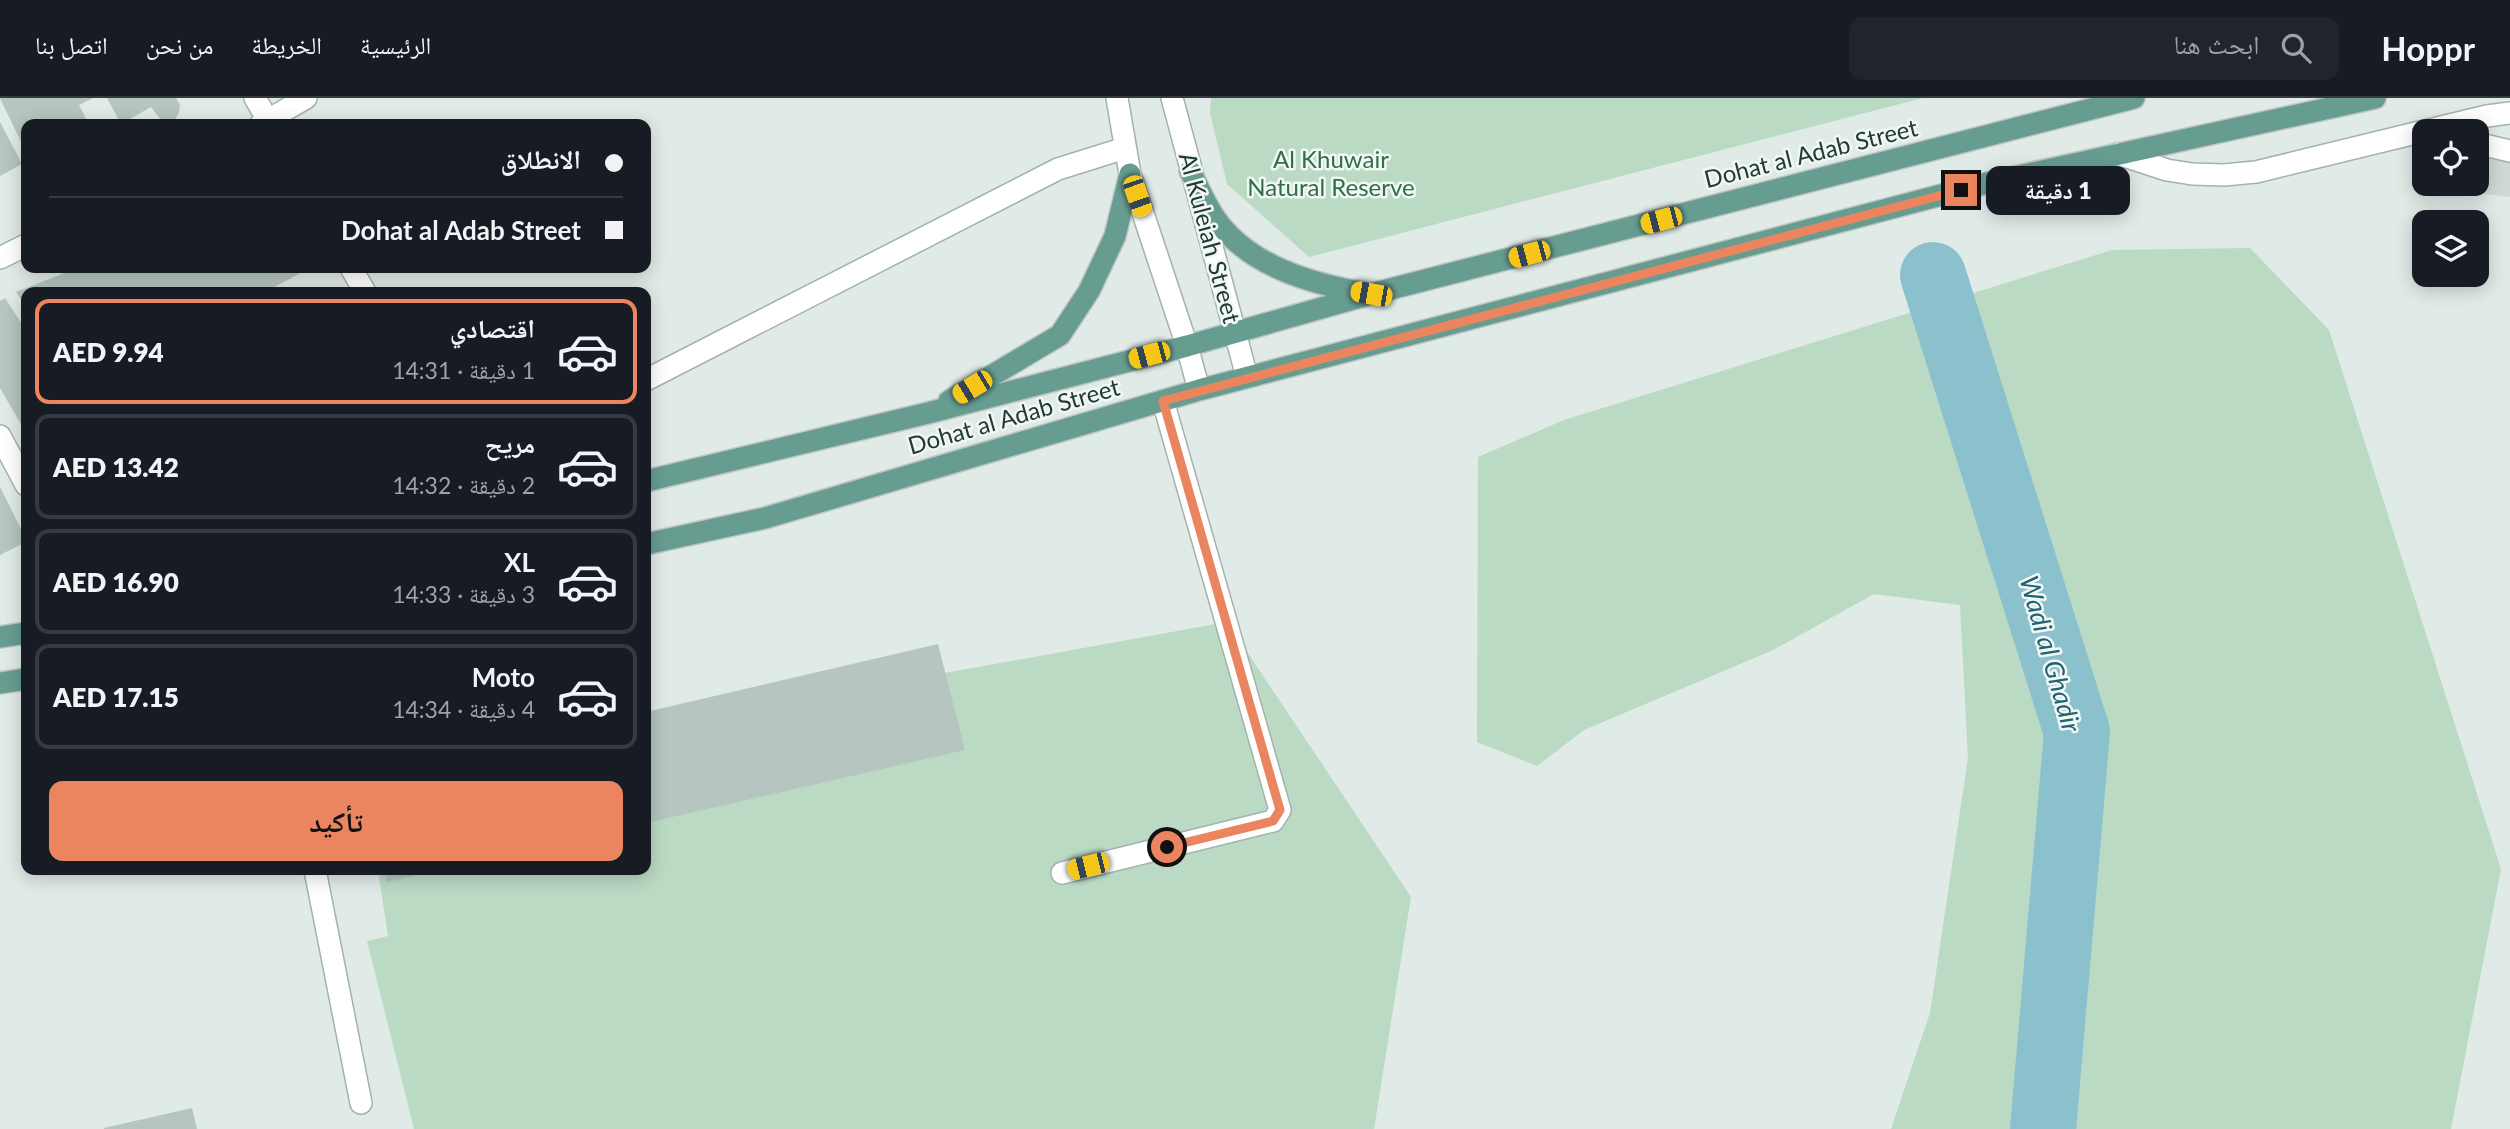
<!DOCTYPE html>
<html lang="ar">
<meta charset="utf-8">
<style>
body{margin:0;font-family:Lato,"Noto Naskh Arabic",sans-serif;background:#20242c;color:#f1f3f6;direction:rtl;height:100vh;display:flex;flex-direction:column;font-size:26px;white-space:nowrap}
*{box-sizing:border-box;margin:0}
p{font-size:23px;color:#9ea1a6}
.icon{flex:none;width:38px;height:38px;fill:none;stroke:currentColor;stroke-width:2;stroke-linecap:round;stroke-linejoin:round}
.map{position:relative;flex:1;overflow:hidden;direction:ltr}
.panel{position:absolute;left:21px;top:189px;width:630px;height:588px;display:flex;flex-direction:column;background:#171b24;border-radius:14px;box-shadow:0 4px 18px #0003;direction:rtl}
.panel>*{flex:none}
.guide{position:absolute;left:21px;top:21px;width:630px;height:154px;border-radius:14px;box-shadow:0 4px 18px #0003;direction:rtl;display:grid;align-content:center;height:154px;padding:0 28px;background:#171b24}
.fabs{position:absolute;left:2412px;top:21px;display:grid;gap:14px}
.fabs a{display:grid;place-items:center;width:77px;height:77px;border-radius:14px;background:#171b24;box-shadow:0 4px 18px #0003;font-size:35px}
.end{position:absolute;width:32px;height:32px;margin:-16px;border:9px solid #ea855f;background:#111;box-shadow:0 0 0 4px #111}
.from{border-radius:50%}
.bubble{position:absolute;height:49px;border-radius:14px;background:#171b24;box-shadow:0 4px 18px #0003;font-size:23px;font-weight:800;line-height:49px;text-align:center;direction:rtl}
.car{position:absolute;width:21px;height:42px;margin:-21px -10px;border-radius:9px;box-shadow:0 0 5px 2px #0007;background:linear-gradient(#f5c518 24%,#345 0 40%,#f5c518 0 76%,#345 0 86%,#f5c518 0)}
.guide b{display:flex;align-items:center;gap:24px;height:66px;font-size:26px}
.guide b+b{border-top:2px solid #363941}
.guide i{width:18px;height:18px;background:#f1f3f6}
ul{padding:12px 0 0;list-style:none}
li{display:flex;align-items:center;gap:21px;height:105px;margin:0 14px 10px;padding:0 14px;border:4px solid #363941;border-radius:14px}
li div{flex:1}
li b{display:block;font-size:26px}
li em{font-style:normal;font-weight:800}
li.active{border-color:#ea855f}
li>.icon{width:63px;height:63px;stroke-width:1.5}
.action{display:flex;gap:14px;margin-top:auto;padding:14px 28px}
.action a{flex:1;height:80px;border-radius:14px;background:#ea855f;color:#111;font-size:28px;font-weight:800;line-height:80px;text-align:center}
header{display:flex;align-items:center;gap:42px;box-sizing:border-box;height:98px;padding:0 35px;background:#171b24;border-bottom:2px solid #363941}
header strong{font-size:33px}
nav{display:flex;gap:38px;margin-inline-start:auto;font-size:24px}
.search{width:490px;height:63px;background:#20242c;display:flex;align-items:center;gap:18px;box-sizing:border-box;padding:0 24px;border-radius:14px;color:#9ea1a6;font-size:26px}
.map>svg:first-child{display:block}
</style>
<header>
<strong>Hoppr</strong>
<div class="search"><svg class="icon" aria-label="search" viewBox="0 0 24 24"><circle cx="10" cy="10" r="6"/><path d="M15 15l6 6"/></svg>ابحث هنا</div>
<nav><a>الرئيسية</a><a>الخريطة</a><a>من نحن</a><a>اتصل بنا</a></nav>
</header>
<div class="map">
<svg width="2510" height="1031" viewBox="0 0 2510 1031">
<rect width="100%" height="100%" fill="#e0eae6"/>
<path fill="#cfdad5" d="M2510 49V99L2408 86 2424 80V86H2476V61Z"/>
<path fill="#badac4" d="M1211 0H1923L1309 159 1227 86 1210 15Z
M2250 150 2329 232 2501 771 2451 1031H1891L1930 915 1968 660 1960 507 1874 496 1771 553 1584 632 1537 668 1477 644 1478 359 1564 322 2112 152Z
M1227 524 1411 799 1374 1031H414L367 843 388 838 378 772H646V629Z"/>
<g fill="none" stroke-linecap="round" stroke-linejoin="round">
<path stroke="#8bc1cd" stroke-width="66" d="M1933 177 2077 634 2043 1031"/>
</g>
<path fill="#b6c5bf" d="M0 0H93L79 7 89 26H26V54Z
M107 0H176L180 7 179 15 175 21 167 23 161 22 151 9 121 26Z
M0 24 22 66 0 78Z
M77 170H310L265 194H26V209L16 194Z
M5 200 26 232V335L0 290V203Z
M0 389 26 441V444L0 457Z
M938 546 965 652 646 725V614Z
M384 772H437V773L387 784Z
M192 1010 197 1031H104V1030Z"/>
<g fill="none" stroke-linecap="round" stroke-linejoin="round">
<defs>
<path id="minor" d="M255 0 270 26
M1117 0 1130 76 1187 248 1199 292
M1172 0 1247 279
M261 26 306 0
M2425 33 2487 18 2510 15
M2476 45 2510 53
M2118 56 2167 72 2192 76 2224 77 2256 74 2424 33
M0 160 26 147
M351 170 365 194
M646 282 1058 71 1125 50
M0 338 26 387
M315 772 361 1005
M1062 775 1273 723 1280 712 1163 303"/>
<path id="major" d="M1190 73C1198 88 1205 106 1215 120 1248 168 1312 186 1365 195
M949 303 1060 237 1089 193 1115 138 1130 76
M646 383 928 315 1187 248 1371 196 2134 0
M646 446 765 420 1199 292 1987 85 2375 0
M0 539 26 535
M0 585 26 581"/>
</defs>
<use href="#minor" stroke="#a3b2ad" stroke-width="24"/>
<use href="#major" stroke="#bdc4c2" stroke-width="24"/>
<use href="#minor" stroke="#fff" stroke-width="21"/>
<use href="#major" stroke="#679d91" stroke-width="21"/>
</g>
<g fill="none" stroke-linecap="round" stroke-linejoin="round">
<path stroke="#ea855f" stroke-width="9" d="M1167 749 1273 723 1280 712 1163 303 1961 92"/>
</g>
<g text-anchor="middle" stroke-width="5" stroke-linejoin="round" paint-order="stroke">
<g font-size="24" fill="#223a34" stroke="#f1f7f4">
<text transform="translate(1811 56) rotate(-14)" y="8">Dohat al Adab Street</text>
<text transform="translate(1209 140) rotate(75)" y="8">Al Kuleiah Street</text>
<text transform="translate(1014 319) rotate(-16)" y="8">Dohat al Adab Street</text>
</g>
<g font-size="24" fill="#2f6e49" stroke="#f1f7f4">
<text x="1331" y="70">Al Khuwair<tspan x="1331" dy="28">Natural Reserve</tspan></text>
</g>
<g font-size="26" font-style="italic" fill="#206272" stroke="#f1f7f4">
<text transform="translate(2050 556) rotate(74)" y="9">Wadi al Ghadir</text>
</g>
</g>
</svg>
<div class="fabs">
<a><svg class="icon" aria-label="locate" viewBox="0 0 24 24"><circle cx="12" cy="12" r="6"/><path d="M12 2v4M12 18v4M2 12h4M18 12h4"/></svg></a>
<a><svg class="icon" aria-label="layers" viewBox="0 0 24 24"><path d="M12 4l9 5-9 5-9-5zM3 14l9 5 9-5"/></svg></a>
</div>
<i class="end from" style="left:1167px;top:749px"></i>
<i class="end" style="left:1961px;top:92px"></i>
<div class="bubble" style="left:1986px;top:68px;width:144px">1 دقيقة</div>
<i class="car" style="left:1137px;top:98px;rotate:161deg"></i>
<i class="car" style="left:1661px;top:122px;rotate:255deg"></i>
<i class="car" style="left:1529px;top:156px;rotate:255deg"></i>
<i class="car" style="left:1371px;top:196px;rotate:280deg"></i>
<i class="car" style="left:1149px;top:257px;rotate:255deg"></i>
<i class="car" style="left:972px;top:289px;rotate:239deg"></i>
<i class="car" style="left:1088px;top:768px;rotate:256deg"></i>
<div class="guide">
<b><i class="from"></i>الانطلاق</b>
<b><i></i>Dohat al Adab Street</b>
</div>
<section class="panel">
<ul>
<li class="active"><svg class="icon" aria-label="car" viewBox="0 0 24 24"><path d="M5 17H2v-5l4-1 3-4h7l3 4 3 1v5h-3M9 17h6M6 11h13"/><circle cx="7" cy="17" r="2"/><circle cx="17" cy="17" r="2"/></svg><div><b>اقتصادي</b><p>1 دقيقة · 14:31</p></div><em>AED 9.94</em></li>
<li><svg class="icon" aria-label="car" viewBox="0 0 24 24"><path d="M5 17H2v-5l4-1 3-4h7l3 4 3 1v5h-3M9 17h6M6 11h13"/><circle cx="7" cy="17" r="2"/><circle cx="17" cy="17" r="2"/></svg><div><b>مريح</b><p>2 دقيقة · 14:32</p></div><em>AED 13.42</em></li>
<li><svg class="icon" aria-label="car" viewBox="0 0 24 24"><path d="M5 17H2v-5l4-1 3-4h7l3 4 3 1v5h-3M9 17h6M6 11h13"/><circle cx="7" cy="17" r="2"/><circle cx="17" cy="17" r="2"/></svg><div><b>XL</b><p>3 دقيقة · 14:33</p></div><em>AED 16.90</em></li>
<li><svg class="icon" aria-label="car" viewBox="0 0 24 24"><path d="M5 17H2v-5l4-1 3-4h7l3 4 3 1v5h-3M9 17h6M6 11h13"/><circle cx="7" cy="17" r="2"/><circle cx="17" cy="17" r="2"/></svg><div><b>Moto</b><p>4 دقيقة · 14:34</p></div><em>AED 17.15</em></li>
</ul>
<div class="action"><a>تأكيد</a></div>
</section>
</div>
